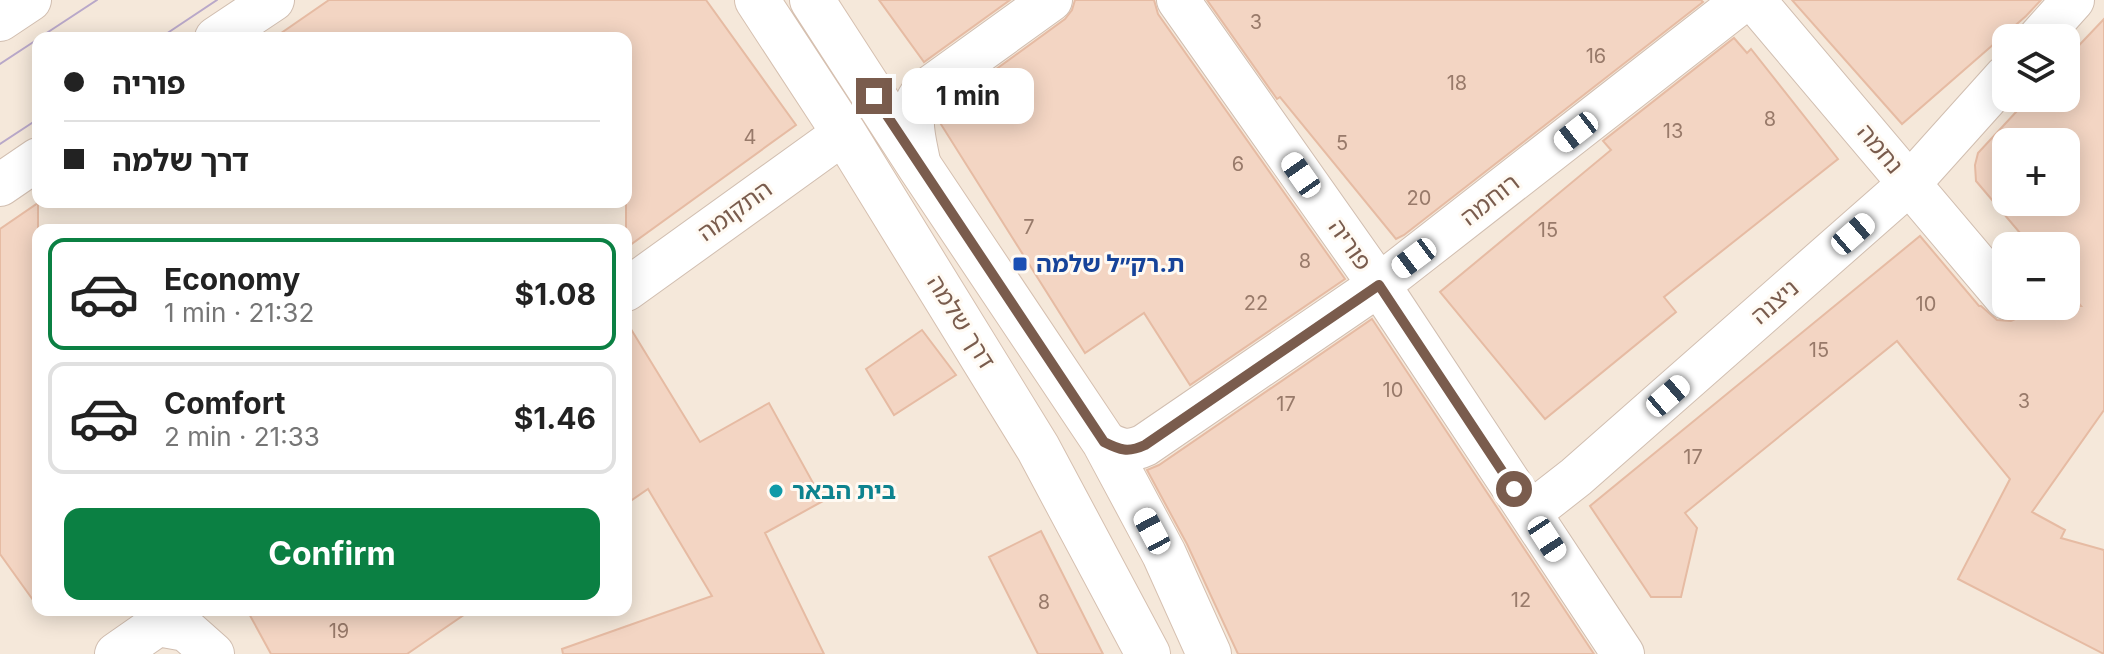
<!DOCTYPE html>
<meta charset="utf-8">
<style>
body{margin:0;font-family:Inter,"Noto Sans Hebrew",sans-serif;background:#f2f2f2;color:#222;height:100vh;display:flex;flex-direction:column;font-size:30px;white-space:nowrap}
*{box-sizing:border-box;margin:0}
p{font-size:26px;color:#767676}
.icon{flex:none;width:44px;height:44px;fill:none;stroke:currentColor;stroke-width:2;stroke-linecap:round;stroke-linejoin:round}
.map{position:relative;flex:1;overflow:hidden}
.sheet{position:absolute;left:32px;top:224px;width:600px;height:392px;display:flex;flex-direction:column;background:#fff;border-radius:16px;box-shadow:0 4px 20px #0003}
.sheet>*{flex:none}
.hud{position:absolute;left:32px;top:32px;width:600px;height:176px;border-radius:16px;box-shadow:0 4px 20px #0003;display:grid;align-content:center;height:176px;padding:0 32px;background:#fff}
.tools{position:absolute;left:1992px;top:24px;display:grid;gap:16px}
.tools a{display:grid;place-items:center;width:88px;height:88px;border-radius:16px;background:#fff;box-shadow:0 4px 20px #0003;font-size:40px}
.end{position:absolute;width:36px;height:36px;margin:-18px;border:10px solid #7a5c4d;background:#fff;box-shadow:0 0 0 4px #fff}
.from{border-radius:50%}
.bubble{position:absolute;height:56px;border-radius:16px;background:#fff;box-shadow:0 4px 20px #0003;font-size:26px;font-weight:700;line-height:56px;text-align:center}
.car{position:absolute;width:24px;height:48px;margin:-24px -12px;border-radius:10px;box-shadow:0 0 6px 2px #0007;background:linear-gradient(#fff 24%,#345 0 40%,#fff 0 76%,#345 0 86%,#fff 0)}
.hud b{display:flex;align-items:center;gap:28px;height:76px;font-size:30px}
.hud b+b{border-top:2px solid #e0e0e0}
.hud i{width:20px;height:20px;background:#222}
ul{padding:14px 0 0;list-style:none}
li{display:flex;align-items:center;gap:24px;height:112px;margin:0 16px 12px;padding:0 16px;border:4px solid #e0e0e0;border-radius:16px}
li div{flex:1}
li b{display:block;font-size:30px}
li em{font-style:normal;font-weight:700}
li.current{border-color:#0b8043}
li>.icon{width:72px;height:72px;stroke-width:1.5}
.button{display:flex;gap:16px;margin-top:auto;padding:16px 32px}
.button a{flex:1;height:92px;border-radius:16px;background:#0b8043;color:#fff;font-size:32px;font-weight:700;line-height:92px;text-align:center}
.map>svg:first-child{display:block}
</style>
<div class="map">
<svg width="2104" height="654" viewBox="0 0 2104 654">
<rect width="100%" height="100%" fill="#fdf6ec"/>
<path fill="#f5e8da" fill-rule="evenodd" d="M0 0H2104V654H0ZM38 38H626V202H38ZM2006 38H2066V98H2006ZM2006 142H2066V202H2006ZM38 230H626V610H38ZM2006 246H2066V306H2006Z"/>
<path fill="#f3d5c3" stroke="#e6bba3" stroke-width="2" fill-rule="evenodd" d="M329 0H706L796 125 626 248V38H274Z
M879 0H1010L924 62Z
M1075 0H1154L1158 14 1345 279 1190 385 1144 313 1085 353 937 118 940 110 1065 19 1072 10Z
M1207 0H1701L1703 2 1404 235 1396 239 1280 97 1277 99Z
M1792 0H2041L2026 16 1902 124Z
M2104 19V410L2032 512 2065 530 2061 538 2104 550V654L1958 579 2010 479 1897 341 1685 513 1697 528 1681 597H1651L1590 506 1920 236 1979 306H1981L1997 320 2011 321 2022 316 2029 306H2081L2066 288V246H2031L1976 181 1975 165 1978 153 2029 98H2066V59ZM2006 142H2066V202H2006Z
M1734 38 1747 53 1751 49 1838 159 1664 297 1676 312 1545 419 1440 292 1611 150 1603 141Z
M38 203V607L0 554V229Z
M1372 319 1594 654H1238L1187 544 1147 470 1159 465Z
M626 321 700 442 769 403 823 501 765 533 824 654H563L562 649 712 596 648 489 626 504Z
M922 330 956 375 894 415 866 369Z
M1041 531 1103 654H1038L989 557Z
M247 610H471L407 654H271Z"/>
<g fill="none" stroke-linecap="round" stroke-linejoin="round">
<defs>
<path id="street" d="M1178 0 1379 285 1623 654
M1754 0 2006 298
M0 20 30 0
M216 38 273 0
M2039 38 2073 0
M920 167C916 143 905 114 922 93L1051 0
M0 185 38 159
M626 290 844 133
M1104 442C1120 450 1128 453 1145 445L1379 285 1744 0
M1530 513 1576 477 1909 184 2006 76
M158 625 186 630 213 654
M116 654 179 610"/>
<path id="secondary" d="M757 0 844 133 1038 448 1148 654
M812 0 920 167 1104 442 1164 554 1209 654"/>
</defs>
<use href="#street" stroke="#d1beb0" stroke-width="44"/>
<use href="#secondary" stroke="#d6c0b0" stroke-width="46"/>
<use href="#street" stroke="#fff" stroke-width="42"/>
<use href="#secondary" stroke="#fff" stroke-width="44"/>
<path stroke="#b9a8c9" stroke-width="2" d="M39 38 97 0
M160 38 217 0
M0 64 38 39
M0 144 38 119"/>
</g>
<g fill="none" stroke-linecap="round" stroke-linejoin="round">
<path stroke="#7a5c4d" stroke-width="10" d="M874 96 1104 442C1120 450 1128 453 1145 445L1379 285 1514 489"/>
</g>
<rect fill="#1a4fb4" stroke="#fffaf3" stroke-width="3" x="1012" y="256" width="16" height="16" rx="4"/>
<circle fill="#0f9aa8" stroke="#fffaf3" stroke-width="3" cx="776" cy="491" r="8"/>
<g text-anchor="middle" stroke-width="6" stroke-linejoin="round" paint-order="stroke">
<g font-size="20" fill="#987a6a">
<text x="1256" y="29">3</text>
<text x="1596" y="63">16</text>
<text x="1457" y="90">18</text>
<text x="1770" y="126">8</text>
<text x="1673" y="138">13</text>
<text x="750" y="144">4</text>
<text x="1342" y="150">5</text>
<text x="1238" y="171">6</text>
<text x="1419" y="205">20</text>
<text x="1029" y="234">7</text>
<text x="1548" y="237">15</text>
<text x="1305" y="268">8</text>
<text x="1256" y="310">22</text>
<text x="1926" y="311">10</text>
<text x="1819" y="357">15</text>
<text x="1393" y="397">10</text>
<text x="2024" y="408">3</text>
<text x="1286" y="411">17</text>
<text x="1693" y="464">17</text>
<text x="1521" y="607">12</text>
<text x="1044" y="609">8</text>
<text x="339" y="638">19</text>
</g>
<g font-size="24" fill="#7a5c4d" stroke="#fffaf3">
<text transform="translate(1880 149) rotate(50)" y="8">נחמה</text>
<text transform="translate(1490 200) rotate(-38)" y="8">רוחמה</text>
<text transform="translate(735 211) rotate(-36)" y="8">התקומה</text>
<text transform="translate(1350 245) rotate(55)" y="8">פוריה</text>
<text transform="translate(1775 302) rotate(-41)" y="8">ניצנה</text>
<text transform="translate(961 322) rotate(58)" y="8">דרך שלמה</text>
</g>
<g font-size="24" font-weight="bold" fill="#164399" stroke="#fffaf3" text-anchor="start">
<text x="1036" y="272">ת.רק״ל שלמה</text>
</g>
<g font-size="24" font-weight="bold" fill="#0d838f" stroke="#fffaf3" text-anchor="start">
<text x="792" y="499">בית הבאר</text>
</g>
</g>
</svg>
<div class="tools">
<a><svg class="icon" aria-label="layers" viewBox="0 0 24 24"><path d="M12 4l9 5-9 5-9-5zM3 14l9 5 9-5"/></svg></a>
<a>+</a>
<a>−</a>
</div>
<i class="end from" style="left:1514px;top:489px"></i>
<i class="end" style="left:874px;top:96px"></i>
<div class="bubble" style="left:902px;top:68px;width:132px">1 min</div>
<i class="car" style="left:1576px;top:132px;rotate:232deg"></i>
<i class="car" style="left:1301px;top:175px;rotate:325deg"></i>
<i class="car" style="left:1853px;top:234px;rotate:49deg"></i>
<i class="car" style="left:1414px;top:258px;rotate:233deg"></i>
<i class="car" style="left:1668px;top:396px;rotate:49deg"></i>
<i class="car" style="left:1152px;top:531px;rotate:332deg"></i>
<i class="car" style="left:1547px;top:539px;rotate:147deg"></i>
<div class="hud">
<b><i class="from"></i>פוריה</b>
<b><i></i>דרך שלמה</b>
</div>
<section class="sheet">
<ul>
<li class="current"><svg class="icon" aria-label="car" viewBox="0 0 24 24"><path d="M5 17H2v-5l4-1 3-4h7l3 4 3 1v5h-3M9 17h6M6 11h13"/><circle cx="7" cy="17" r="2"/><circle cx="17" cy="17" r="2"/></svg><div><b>Economy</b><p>1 min · 21:32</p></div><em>$1.08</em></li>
<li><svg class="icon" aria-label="car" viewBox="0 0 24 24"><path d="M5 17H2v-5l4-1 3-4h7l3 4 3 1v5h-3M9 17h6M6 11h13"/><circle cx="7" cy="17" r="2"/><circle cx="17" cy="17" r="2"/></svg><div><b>Comfort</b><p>2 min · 21:33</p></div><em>$1.46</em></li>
</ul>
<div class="button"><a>Confirm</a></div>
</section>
</div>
